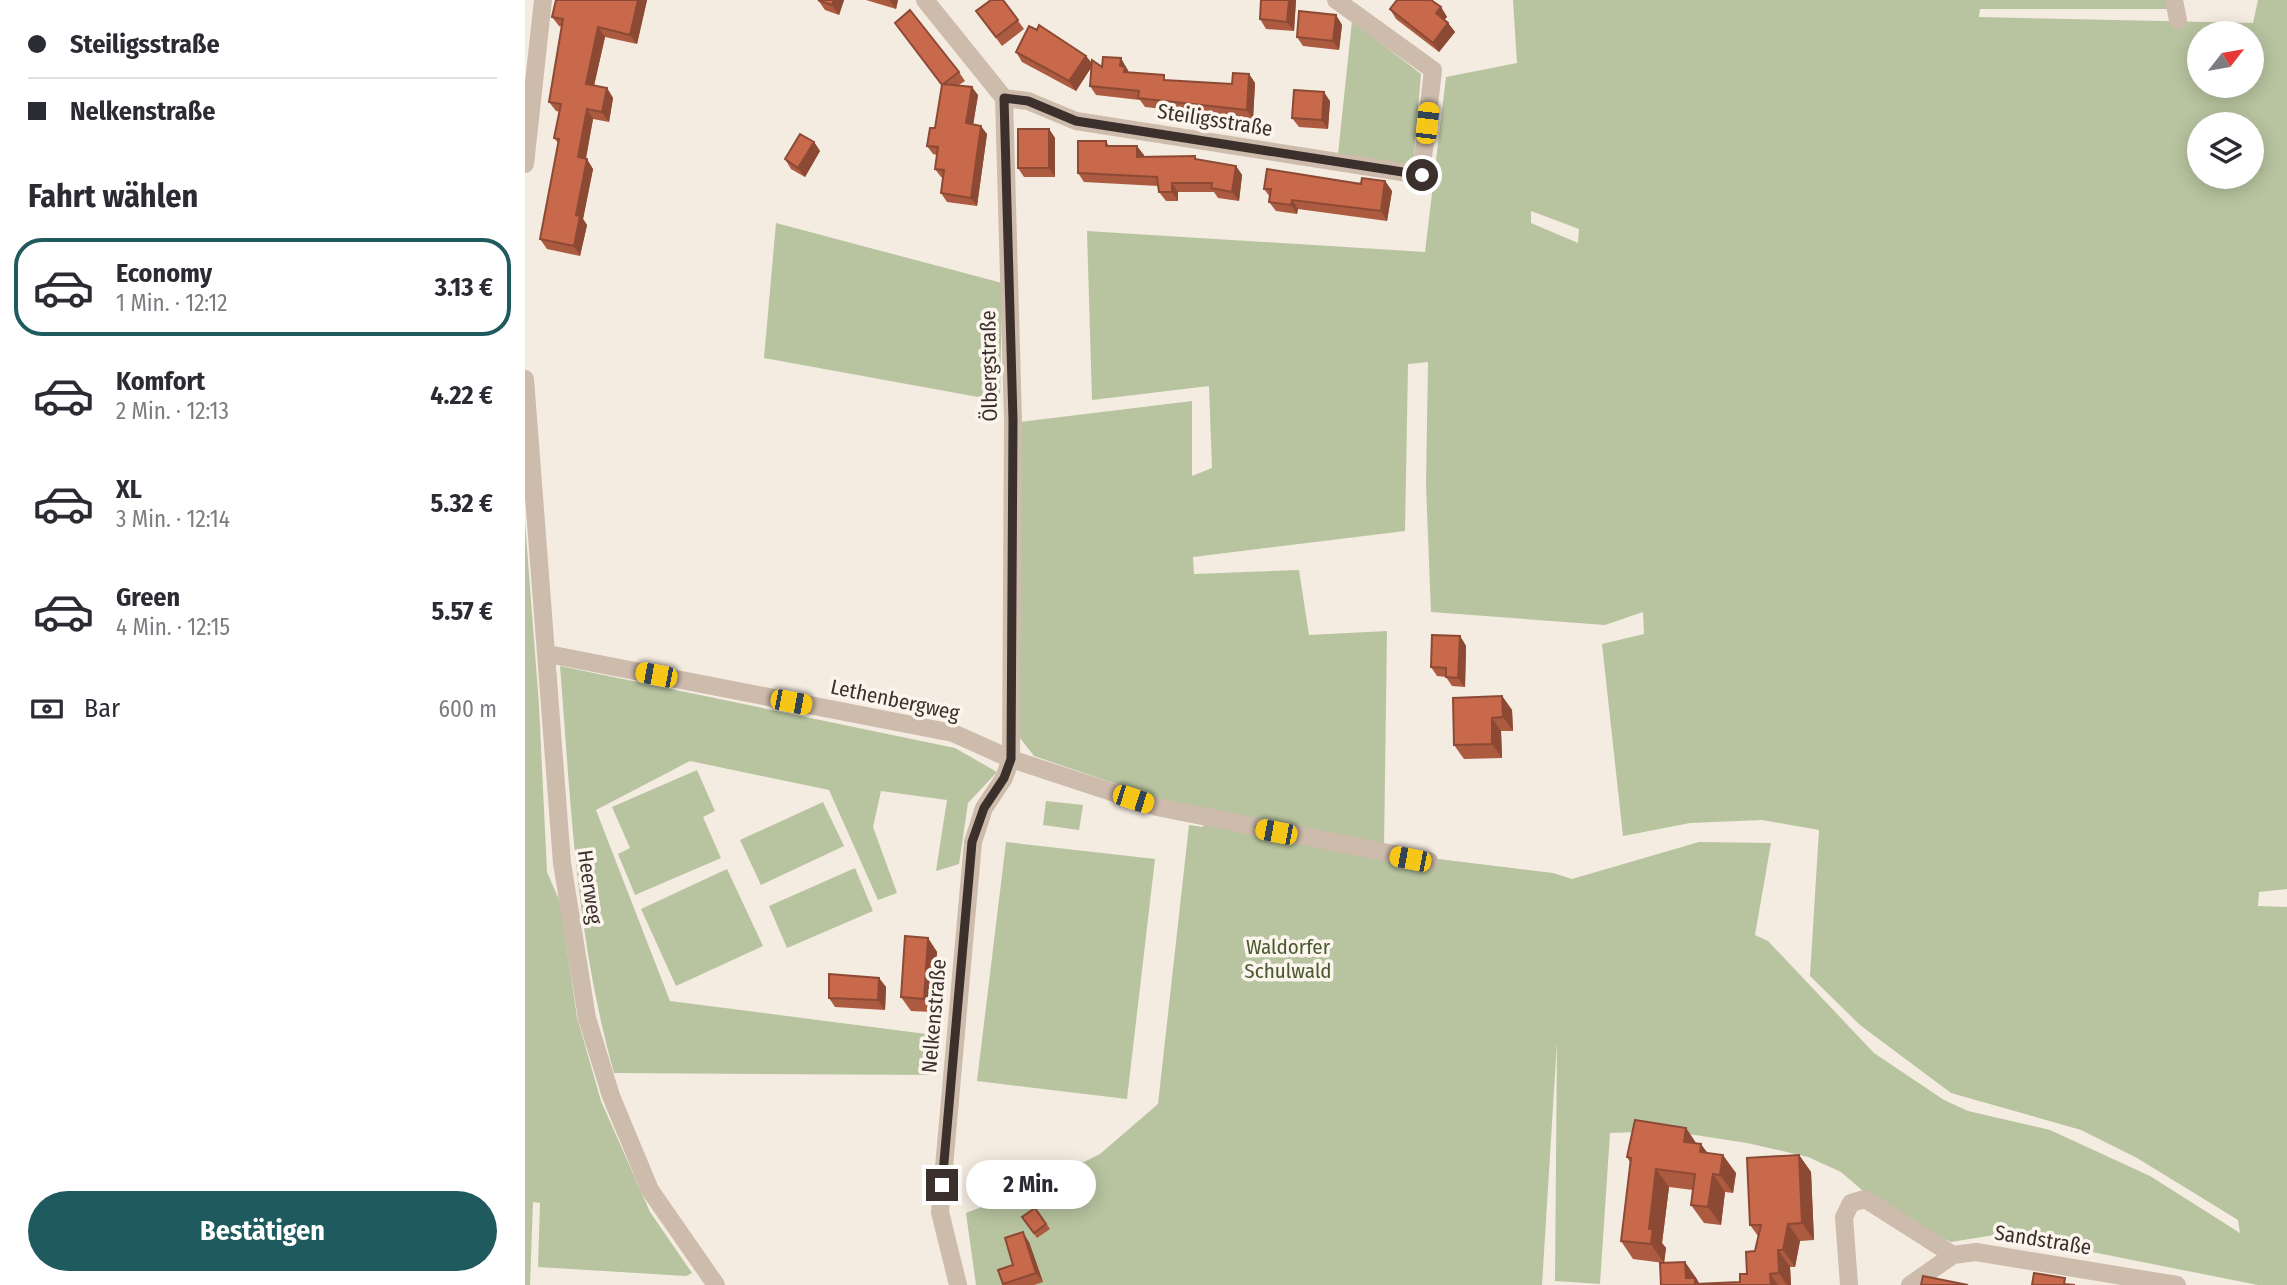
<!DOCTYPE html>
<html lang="de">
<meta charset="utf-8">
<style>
body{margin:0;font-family:"Fira Sans Condensed",sans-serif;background:#f2f2f3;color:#2b2b33;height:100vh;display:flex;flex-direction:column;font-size:26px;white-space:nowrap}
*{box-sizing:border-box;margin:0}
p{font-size:23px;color:#7c7c81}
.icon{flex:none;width:38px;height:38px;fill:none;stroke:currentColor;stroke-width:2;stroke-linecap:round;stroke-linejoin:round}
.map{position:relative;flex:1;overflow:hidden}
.drawer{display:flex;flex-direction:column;background:#fff;width:525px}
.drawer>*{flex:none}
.guide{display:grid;align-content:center;height:154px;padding:0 28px;background:#fff}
.needle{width:46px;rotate:59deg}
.controls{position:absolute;left:1662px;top:21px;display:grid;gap:14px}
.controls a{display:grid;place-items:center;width:77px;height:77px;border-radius:50%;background:#fff;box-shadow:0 4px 18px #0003;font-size:35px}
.end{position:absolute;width:32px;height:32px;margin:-16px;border:9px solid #3b302b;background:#fff;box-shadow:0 0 0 4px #fff}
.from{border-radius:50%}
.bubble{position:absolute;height:49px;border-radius:24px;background:#fff;box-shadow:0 4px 18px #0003;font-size:23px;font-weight:700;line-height:49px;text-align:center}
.car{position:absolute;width:21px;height:42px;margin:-21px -10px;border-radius:9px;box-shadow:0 0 5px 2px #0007;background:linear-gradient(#f5c518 24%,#345 0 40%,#f5c518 0 76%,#345 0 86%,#f5c518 0)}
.guide b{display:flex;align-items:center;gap:24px;height:66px;font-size:26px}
.guide b+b{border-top:2px solid #e1e1e2}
.guide i{width:18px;height:18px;background:#2b2b33}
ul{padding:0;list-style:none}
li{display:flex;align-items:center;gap:21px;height:98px;margin:0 14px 10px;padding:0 14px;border:4px solid transparent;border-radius:28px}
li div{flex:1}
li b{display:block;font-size:26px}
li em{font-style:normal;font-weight:700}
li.current{border-color:#1f5a5e}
li>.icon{width:63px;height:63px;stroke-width:1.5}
h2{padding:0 28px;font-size:32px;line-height:84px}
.pay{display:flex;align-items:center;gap:18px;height:77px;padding:0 28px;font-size:26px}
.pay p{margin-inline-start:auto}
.button{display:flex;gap:14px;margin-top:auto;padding:14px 28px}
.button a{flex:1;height:80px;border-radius:42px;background:#1f5a5e;color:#fff;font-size:28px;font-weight:700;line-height:80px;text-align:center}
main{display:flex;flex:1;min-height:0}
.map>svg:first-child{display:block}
</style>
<main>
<section class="drawer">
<div class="guide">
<b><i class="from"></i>Steiligsstraße</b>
<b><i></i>Nelkenstraße</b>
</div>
<h2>Fahrt wählen</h2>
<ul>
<li class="current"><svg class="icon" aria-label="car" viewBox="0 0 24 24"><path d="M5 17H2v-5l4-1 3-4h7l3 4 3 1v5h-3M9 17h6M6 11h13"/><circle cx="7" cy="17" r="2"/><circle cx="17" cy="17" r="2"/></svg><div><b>Economy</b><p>1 Min. · 12:12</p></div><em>3.13 €</em></li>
<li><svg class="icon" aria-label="car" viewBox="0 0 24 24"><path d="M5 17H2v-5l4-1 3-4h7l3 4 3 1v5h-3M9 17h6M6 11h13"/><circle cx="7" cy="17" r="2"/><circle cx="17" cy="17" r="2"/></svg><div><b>Komfort</b><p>2 Min. · 12:13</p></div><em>4.22 €</em></li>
<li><svg class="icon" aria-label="car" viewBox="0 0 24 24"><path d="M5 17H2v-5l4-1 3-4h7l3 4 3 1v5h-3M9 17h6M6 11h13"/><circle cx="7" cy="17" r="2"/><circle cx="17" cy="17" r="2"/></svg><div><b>XL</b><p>3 Min. · 12:14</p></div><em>5.32 €</em></li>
<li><svg class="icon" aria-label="car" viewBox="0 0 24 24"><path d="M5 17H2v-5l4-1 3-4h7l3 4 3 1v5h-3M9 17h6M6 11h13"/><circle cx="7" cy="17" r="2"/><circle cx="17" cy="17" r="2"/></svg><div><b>Green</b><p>4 Min. · 12:15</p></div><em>5.57 €</em></li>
</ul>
<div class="pay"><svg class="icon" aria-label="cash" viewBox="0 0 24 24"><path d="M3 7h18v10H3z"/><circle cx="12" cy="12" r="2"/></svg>Bar<p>600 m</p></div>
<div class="button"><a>Bestätigen</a></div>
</section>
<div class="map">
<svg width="1762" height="1285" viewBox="0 0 1762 1285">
<rect width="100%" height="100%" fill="#f4ebe1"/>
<path fill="#b8c4a0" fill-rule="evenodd" d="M988 0H1643L1645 9H1455L1454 17 1728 23 1733 0H1762V889L1734 892 1733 906 1762 907V1285H1733L1507 1240 1469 1235 1426 1242 1366 1215 1316 1172 1283 1157 1222 1143 1144 1131 1085 1133 1075 1284 1030 1281 1032 1042 1017 1285H451L441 1213 510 1186 575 1154 633 1104 664 825 678 827 679 815 783 843 1028 873 1047 879 1174 842 1246 843 1230 935 1243 941 1349 1053 1419 1100 1443 1111 1525 1130 1625 1176 1715 1233 1713 1220 1612 1158 1556 1130 1426 1093 1335 1025 1285 976 1294 830 1237 820 1165 823 1098 836 1077 644 1119 634 1118 612 1080 625 906 612 901 485 903 362 883 364 880 531 668 557 669 574 774 570 784 635 862 631 859 848 635 799 509 756 495 738V422L667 401V476L687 468 684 386 567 400 562 231 900 252 921 77 992 63ZM1675 33H1727V86H1675ZM1675 124H1727V177H1675ZM1006 211 1054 229 1053 243 1006 223Z
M827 21 896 74 888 167 813 154Z
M251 223 477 283 475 401 239 358Z
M0 522 14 705 22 872 35 902 52 1017 76 1101 125 1212 167 1273 161 1276 13 1267 15 1203 8 1202 5 1285H0Z
M35 666 430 748 472 772 443 803 434 864 411 871 422 800 356 791 348 827 372 893 353 900 304 790 165 761 71 810 145 1001 417 1036 414 1075 89 1073C51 937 46 806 35 666Z
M172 770 190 811 178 817 196 858 110 895 93 854 105 848 87 807Z
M521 801 558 805 554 830 518 825Z
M298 802 319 846 236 885 215 840Z
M481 842 630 859 602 1099 452 1081Z
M330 868 348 911 262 948 244 906Z
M202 869 238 946 151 986 116 909Z"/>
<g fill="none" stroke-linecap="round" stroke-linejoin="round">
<path stroke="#cdbbac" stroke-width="18" d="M400 0 479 98 488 420 486 759 479 778 459 808 448 842 415 1212 433 1285
M1649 0 1653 20
M479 98 503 101 551 121 896 175 908 70 811 0
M0 164 18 0
M0 379 37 863 62 1018 86 1096 125 1190 191 1285
M23 654 428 733 486 759 632 807 904 861
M1324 1285 1319 1217 1326 1203 1340 1199 1428 1255
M1385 1285 1428 1255 1451 1252 1652 1285"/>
</g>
<path fill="#ac5a40" d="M31 0H122L112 44 80 37 69 86 82 88 88 98 84 122 68 119 61 159 68 169 58 219 62 225 55 256 22 249 15 239 34 144 29 138 35 112 31 111 24 102 37 27 34 26 27 17Z
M293 0H319L314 15 300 10Z
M341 0H373L371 9Z
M478 0 499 29 477 46 451 11Z
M736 0H771L769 31 741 29 735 19Z
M916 7 922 17 919 20 923 23 930 32 914 52 871 19 865 9Z
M811 15 817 25 814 50 778 46 772 37Z
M491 52 561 56 567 63 577 67 602 68 603 72 642 80 707 84 724 74 730 83 728 119 620 107 615 100 571 95 565 86 566 67 551 91 497 62Z
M434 72 440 81 434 85 453 95 448 124 462 134 452 206 422 202 416 193 418 178 416 177 410 169 412 155 408 154 402 146 410 128 417 85Z
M805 101 803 129 774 127 767 118Z
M524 129 530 138V177H499L493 168Z
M581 141 584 146 619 155V157L673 160 711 166 717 175 714 201 693 198 689 192H653V201H641L634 192 633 186 559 182 553 173Z
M289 142 295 151 280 177 266 169 260 159Z
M860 181 867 191 862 221 773 209 772 214 751 211 744 202 745 197 739 189Z
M935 636 941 646 940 687 927 686 921 677 912 676 906 667Z
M977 696 987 710 988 731H976L977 758 939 759 929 745Z
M403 938 412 952 408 1012 386 1011 376 997Z
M354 978 361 987 360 1010 310 1007 304 998Z
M1161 1128 1171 1143 1182 1152 1211 1173 1208 1193 1200 1192 1196 1225 1179 1223 1166 1205 1168 1190 1144 1187 1137 1243 1141 1248 1139 1263 1108 1259 1096 1241 1105 1162 1102 1157Z
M1274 1155 1286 1172 1289 1240 1275 1241 1270 1267H1265L1266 1285H1136L1160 1262 1174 1284 1215 1282 1222 1274 1230 1251 1233 1236 1225 1225Z
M510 1208 525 1229 512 1238 497 1217Z
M504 1242 518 1282 509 1285H478V1284L488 1265Z"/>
<path fill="#8c4a34" d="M113 0H122L112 44 105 35Z
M309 0H319L314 15 307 5Z
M364 0H373L371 9Z
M764 0H771L769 31 762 22Z
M916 7 922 17 917 22 911 13Z
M811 15 817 25 814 50 808 41Z
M923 23 930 32 914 52 908 43Z
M73 27 80 37 67 94 61 84Z
M561 56 568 65 551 91 544 81Z
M596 58 606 76V81L595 66Z
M724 74 730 83 728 119 722 110Z
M447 87 453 95 447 132 441 123Z
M82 88 88 98 84 122 77 112Z
M799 92 805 101 803 129 797 120Z
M62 109 68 119 59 167 53 157Z
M456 126 462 134 452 206 446 198Z
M524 129 530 138V177L524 168Z
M289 142 295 151 280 177 273 168Z
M612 146 619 155V166L612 157Z
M62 159 68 169 58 219 62 225 55 256 49 246 51 215Z
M711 166 717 175 714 201 707 192Z
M860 181 867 191 862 221 856 211Z
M647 183 653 192V201L647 192Z
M767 200 773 209 772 214 766 205Z
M935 636 941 646 940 687 933 678Z
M977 696 987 710 988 731 978 717Z
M967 718 976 731 977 758 967 744Z
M403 938 412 952 408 1012 399 999Z
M354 978 361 987 360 1010 353 1000Z
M1161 1128 1173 1146 1159 1142Z
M1176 1144 1189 1162 1175 1152Z
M1198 1155 1211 1173 1208 1193 1195 1175Z
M1274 1155 1286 1172 1289 1240 1277 1223Z
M1131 1169 1144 1187 1137 1243 1141 1248 1139 1263 1126 1244 1124 1229Z
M1188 1174 1200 1192 1196 1225 1183 1207Z
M1263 1224 1275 1241 1270 1267 1258 1250Z
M498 1232 504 1242 518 1282 511 1273Z
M1253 1250 1265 1267 1266 1285H1262L1254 1273Z
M1160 1262 1172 1279 1175 1285H1165L1161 1278Z
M1245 1274 1253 1285H1246Z"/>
<path fill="#c8694b" stroke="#8c4a34" stroke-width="2" d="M31 0H113L105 35 73 27 61 84 82 88 77 112 62 109 53 157 62 159 51 215 55 216 49 246 15 239 34 139 29 138 36 104 24 102 38 19 27 17Z
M293 0H309L307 5Z
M466 0H478L493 20 471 37 451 11Z
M736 0H764L762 22 735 19Z
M872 0H906L916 7 911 13 923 23 908 43 865 9Z
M385 10 434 72 418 84 447 87 441 123 456 126 446 198 416 193 419 170 410 169 413 147 402 146 405 128H410L417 85 370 23Z
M774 11 811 15 808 41 772 37Z
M514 25 561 56 544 81 491 52 504 26 512 30Z
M578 57 596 58 595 66 600 67 599 72 639 75V80L707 84 708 73 724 74 722 110 613 98 614 91 565 86 567 60 577 67Z
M769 90 799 92 797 120 767 118Z
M493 129H524V168H493Z
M275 134 289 142 273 168 260 159Z
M553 141H581V146H612V157L670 156V159L711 166 707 192 686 188 687 183H647V192H634L632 177 553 173Z
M742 169 836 184 837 178 860 181 856 211 767 200 766 205 744 202 746 189H739Z
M907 635 935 636 933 678 921 677V668L906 667Z
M977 696 978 717 967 718V744L929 745 928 698Z
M380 936 403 938 399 999 376 997Z
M304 974 354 978 353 1000 304 998Z
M1110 1120 1161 1128 1159 1142 1176 1144 1175 1152 1198 1155 1195 1175 1188 1174 1183 1207 1166 1205 1170 1174 1131 1169 1124 1229H1128L1126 1244 1096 1241 1106 1158 1102 1157Z
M1274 1155 1277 1223 1263 1224 1258 1250H1253L1254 1273 1245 1274 1246 1285H1136L1135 1263 1160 1262 1161 1278H1170V1284L1215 1282V1274H1222L1221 1252 1230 1251 1236 1225H1225L1222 1158Z
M510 1208 521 1224 509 1233 497 1217Z
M498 1232 511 1273 478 1284 473 1270 488 1265 480 1238Z
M1509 1273 1540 1278 1539 1284 1550 1285H1507Z
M1398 1276 1443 1285H1396Z"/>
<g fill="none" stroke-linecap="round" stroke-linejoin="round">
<path stroke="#3b302b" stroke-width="9" d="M417 1185 447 842 459 808 479 778 486 759 488 420 479 98 503 101 551 121 897 175"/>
</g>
<g text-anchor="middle" stroke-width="7" stroke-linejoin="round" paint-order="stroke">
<g font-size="21" fill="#3b302b" stroke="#fbf5ee">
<text transform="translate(690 120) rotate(9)" y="7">Steiligsstraße</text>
<text transform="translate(464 366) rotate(-91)" y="7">Ölbergstraße</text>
<text transform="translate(370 700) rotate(12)" y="7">Lethenbergweg</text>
<text transform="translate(65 887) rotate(82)" y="7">Heerweg</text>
<text transform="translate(409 1016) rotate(-85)" y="7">Nelkenstraße</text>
<text transform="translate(1518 1240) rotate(9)" y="7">Sandstraße</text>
</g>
<g font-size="21" fill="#4a5a2e" stroke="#fbf5ee">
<text x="763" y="954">Waldorfer<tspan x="763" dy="24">Schulwald</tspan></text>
</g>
</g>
</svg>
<div class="controls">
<a><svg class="needle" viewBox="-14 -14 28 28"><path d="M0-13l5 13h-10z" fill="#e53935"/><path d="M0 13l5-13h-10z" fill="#7c7c81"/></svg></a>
<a><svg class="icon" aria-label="layers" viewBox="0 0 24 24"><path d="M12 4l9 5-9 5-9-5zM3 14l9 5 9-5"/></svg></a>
</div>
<i class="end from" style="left:897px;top:175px"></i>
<i class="end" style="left:417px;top:1185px"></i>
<div class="bubble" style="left:441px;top:1160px;width:130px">2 Min.</div>
<i class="car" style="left:902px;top:123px;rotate:6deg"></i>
<i class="car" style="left:131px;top:675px;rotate:281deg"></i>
<i class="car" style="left:266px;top:702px;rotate:101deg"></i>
<i class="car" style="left:608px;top:799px;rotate:108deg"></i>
<i class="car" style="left:751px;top:832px;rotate:281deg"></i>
<i class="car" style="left:885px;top:859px;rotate:281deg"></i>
</div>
</main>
